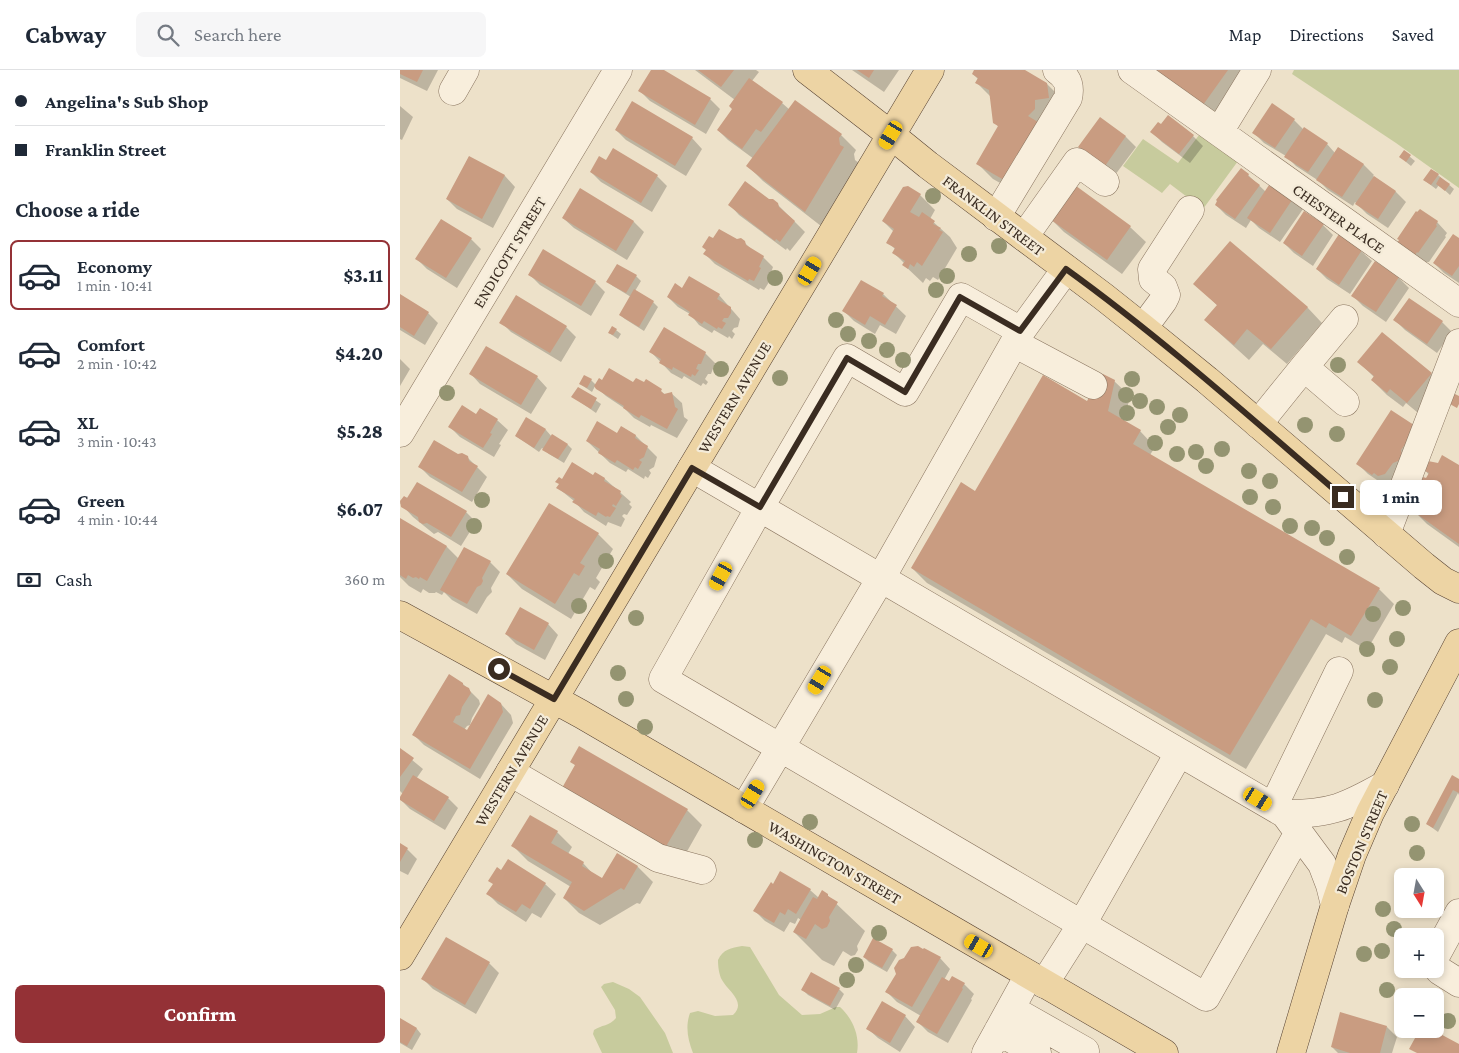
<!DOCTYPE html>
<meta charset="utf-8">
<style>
body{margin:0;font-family:"Crimson Pro",serif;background:#f6f6f7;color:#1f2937;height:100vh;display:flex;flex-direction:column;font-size:19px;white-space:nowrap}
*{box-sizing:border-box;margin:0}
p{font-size:16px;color:#747a83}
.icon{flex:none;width:28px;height:28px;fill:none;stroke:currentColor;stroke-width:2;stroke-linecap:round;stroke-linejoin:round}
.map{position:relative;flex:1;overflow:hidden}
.sheet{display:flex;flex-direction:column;background:#fff;width:400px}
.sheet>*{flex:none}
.top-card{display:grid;align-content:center;height:110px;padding:0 15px;background:#fff}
.needle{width:32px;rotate:169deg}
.tools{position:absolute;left:994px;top:798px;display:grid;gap:10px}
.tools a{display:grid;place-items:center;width:50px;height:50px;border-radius:8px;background:#fff;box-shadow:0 2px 8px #0003;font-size:25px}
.end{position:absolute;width:22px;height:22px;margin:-11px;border:6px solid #3a2c21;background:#fff;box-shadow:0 0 0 2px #fff}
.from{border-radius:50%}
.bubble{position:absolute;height:35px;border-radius:8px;background:#fff;box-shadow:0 2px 8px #0003;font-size:16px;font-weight:800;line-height:35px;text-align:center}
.car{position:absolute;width:15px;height:30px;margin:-15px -8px;border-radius:6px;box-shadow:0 0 4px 1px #0007;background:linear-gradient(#f5c518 24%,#345 0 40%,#f5c518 0 76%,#345 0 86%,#f5c518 0)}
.top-card b{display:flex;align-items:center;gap:18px;height:48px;font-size:19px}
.top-card b+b{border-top:1px solid #e0e1e3}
.top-card i{width:12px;height:12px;background:#1f2937}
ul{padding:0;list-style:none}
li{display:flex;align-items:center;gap:15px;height:70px;margin:0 10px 8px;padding:0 5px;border:2px solid transparent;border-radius:8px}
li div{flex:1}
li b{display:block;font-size:19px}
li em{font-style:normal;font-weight:800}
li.current{border-color:#943136}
li>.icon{width:45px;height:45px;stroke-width:1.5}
h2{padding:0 15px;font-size:22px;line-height:60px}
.pay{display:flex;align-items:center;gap:12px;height:55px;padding:0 15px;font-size:19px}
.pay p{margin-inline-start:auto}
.cta{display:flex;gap:10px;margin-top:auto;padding:10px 15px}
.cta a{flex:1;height:58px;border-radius:8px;background:#943136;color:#fff;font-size:20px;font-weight:800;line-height:58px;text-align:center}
header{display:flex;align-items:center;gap:30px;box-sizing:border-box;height:70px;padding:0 25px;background:#fff;border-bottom:1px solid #e0e1e3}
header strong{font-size:24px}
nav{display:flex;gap:28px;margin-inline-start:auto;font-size:18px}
.search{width:350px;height:45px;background:#f6f6f7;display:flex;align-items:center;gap:12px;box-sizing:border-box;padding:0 18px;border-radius:8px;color:#747a83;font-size:19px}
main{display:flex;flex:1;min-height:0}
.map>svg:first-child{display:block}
</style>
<header>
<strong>Cabway</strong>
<div class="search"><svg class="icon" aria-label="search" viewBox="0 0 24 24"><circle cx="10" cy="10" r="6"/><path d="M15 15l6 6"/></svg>Search here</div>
<nav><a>Map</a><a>Directions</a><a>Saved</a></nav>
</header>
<main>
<section class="sheet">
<div class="top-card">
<b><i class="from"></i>Angelina's Sub Shop</b>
<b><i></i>Franklin Street</b>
</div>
<h2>Choose a ride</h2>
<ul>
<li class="current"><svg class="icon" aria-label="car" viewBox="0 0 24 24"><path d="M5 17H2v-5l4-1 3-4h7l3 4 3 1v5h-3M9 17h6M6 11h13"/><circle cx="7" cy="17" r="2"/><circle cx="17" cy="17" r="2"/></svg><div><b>Economy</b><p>1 min · 10:41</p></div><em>$3.11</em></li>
<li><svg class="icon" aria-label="car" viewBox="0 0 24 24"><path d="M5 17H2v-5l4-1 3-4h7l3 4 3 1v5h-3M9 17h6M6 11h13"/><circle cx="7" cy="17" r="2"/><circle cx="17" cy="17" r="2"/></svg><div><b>Comfort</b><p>2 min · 10:42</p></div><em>$4.20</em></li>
<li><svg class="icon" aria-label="car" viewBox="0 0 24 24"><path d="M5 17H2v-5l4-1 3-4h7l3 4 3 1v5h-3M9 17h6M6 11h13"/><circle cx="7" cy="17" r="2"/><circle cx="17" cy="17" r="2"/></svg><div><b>XL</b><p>3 min · 10:43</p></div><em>$5.28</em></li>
<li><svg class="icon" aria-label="car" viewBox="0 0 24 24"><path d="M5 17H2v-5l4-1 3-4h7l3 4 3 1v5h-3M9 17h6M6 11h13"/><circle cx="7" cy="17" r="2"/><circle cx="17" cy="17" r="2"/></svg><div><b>Green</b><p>4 min · 10:44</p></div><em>$6.07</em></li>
</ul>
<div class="pay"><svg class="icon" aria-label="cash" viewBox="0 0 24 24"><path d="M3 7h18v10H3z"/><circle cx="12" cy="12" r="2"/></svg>Cash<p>360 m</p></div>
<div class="cta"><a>Confirm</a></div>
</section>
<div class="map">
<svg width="1059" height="983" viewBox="0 0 1059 983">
<rect width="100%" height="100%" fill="#ede1c9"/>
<path fill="#c7cb9d" d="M894 0H1059V118L996 73 892 4Z
M799 65 838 91 803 139 770 114 762 123 723 96 743 69 778 93Z
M342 876 350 877 379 925 402 945 420 944 436 937H440C453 949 460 966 457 983H293C288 970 285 957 290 943L298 941 315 946 333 945C347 932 328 921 322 910 319 905 318 896 318 890 323 879 331 878 342 876Z
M213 912 229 919 240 927 265 963 273 983H202L193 964 194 960C201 955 210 956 216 948L215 940 201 917 204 914Z"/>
<path fill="#0003" d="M0 0H38L27 21 0 8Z
M252 0H261L310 29 320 39 306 64 250 31 240 21Z
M295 0H356L359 2 352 11 382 33 390 40 441 65 456 80 454 84 455 90 459 93 421 156 363 111 348 96 354 89 328 70 318 60 333 39 335 30Z
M452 0H499L484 22Z
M576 0H623L647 14 662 29 620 124 593 109 578 94 599 57 594 52 591 27 576 12 578 9 573 4Z
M748 0H863L823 54Z
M0 36 13 47 2 70 0 69Z
M700 49 726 67 736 77 715 105 690 87Z
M894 50 904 60 927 74 935 83 939 78 964 95 974 105 973 106 996 122 1006 132 988 158 967 144 955 132 953 136 928 120 919 111 896 96 886 86 864 73 854 63Z
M216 60 292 68 302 79 286 106 226 70Z
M752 62 793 66 803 76 790 93 762 72Z
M1004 82 1015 91 1011 96 1006 92Z
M69 87 105 106 115 117 93 158 57 139 47 129Z
M206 92 257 106 267 116 252 142 201 112 191 102Z
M848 105 866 122 871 114 903 139 880 172 859 158 851 150 846 158 826 145 816 135Z
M1038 105 1054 119 1050 125 1039 115 1036 119 1024 110Z
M180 120 234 152 244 162 227 190 174 158 163 148Z
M520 125 535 140 530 149 550 167 557 178 538 210 533 207 530 211 526 208 523 213 504 195 505 194 494 183 496 180 488 172 494 162 483 151Z
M368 130 377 134 405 162 390 181 387 178 386 180 339 145 329 134Z
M649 147 730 157 746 172 722 204 664 162Z
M1037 152 1047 163 1045 166 1046 167 1029 192H1027L1026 194 1009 183Z
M923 155 933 165 913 196 894 183 884 173Z
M939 166 961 181 972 191 950 224 927 209 917 199Z
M71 169 81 179 57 218 27 199 17 189Z
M314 170 344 172 353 181 363 187 373 197 369 208 371 209 364 220 360 218 359 220 315 194 305 184Z
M1059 170V213L1044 203 1034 193Z
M975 192 999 208 1009 218 986 252 963 236 953 226Z
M130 205 195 212 205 222 191 246 140 215Z
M236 206 241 211 235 221 253 232 258 237 244 261 225 249 220 245 231 227 213 216 208 212Z
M795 214 907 237 922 253 887 294 863 274 849 290 805 250 818 236Z
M282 219 319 225 340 249 338 257 334 258 332 261 335 264 332 269 329 266 328 268 314 260 312 263 299 255 290 244 278 237 268 227Z
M483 224 506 246 496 264 480 255 475 264 454 251 444 241Z
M0 226 28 243 38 253 25 275 0 260Z
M995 250 1042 252 1052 262 1037 283 1005 260Z
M101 252 166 257 176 267 161 292 111 262Z
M216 260 221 264 218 269 209 263Z
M251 282 305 283 315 293 311 304H308L305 309 308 312 306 315 303 313 301 316 284 306 282 309 271 303Z
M0 289 10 299 0 316Z
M959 292 1031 304 1046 319 1023 347 1006 333 1003 337 987 325 972 310 974 307Z
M70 303 137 307 147 318 131 344 80 314Z
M191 310 196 315 244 314 246 311 266 325 271 323 282 333 284 347 288 350 277 368 251 355 250 357 234 348 224 338 206 326 195 316 192 322 180 314Z
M714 311 730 326 724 352 740 361 755 377 750 385 979 519 994 534 967 580 945 567 942 573 926 564 846 699 527 513 512 498 575 422Z
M178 318 201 334 196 343 173 327Z
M77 345 97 350 108 360 99 374 101 375 94 387 60 367 50 357Z
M127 349 146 360 152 367 153 366 168 375 172 379 164 393 149 384 142 378 139 382 116 366Z
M222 357 236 366 257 387 254 397 249 400 251 403 248 408 245 406 244 409 228 399 226 402 210 393 187 371 217 364Z
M1016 358 995 414 989 415 985 412 983 414 968 404 958 394Z
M57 386 67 387 87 407 72 432 30 407 20 397Z
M1059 397V477L1027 454 1011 438 1029 405 1025 400Z
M193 406 205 409 231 432 229 434 232 437 227 445 224 444 222 446 225 449 221 457 208 452 206 456 184 442 174 431 158 418 162 411Z
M4 427 66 442 76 452 61 476 38 462 34 464 13 447 0 433Z
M0 449 47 477 59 489 90 492 100 502 91 518 92 522 87 527 77 544 52 530 44 522 42 525 36 522 35 523H29L23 519 21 523 9 516 0 507Z
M198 464 213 479 196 508 200 512 195 520 190 517 171 549 122 519 107 504Z
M120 539 148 554 158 565 145 590 116 574 106 564Z
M63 614 79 630 80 634 72 648 70 655 67 656 64 660 67 661 101 634 111 645 113 653 80 709 24 675 13 664Z
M0 680 23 699 16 709 48 728 58 738 45 760 10 739 0 729 3 724 0 721Z
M172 692 287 740 302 755 281 792Z
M1059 711V725L1058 723 1038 762 1027 754Z
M157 762 172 777 168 784 183 793 194 805 203 809 217 785 238 797 253 812 240 834 237 833 200 855 179 843 164 828 171 817 128 791 113 776Z
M0 775 7 779 17 789 8 805 0 801Z
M145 814 156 824 141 848 132 843 126 852 98 834 88 824Z
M410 820 419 828 427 825 465 861 457 876 458 880 455 885 451 886 443 881 434 896 422 890 394 862 401 850 398 848 395 854 390 852 384 862 365 851 355 841Z
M492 880 497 885 487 902 469 892 464 887Z
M540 888 550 899 544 910 549 913 564 914 574 924 571 929 572 930 548 973 528 962 518 952 521 946 497 932 487 922Z
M89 893 99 903 76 944 33 919 23 909Z
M439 919 444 924 435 940 408 925 403 920Z
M483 933 505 946 515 957 500 982 478 968 467 958Z
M0 950 17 959 21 964 12 980 0 973Z
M987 957 997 967 992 983H938L932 977Z"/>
<path fill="#c99c81" d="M0 0H23L17 12 0 4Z
M251 0H264L311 28 295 55 238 21Z
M298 0H334L321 17Z
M457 0H474L469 8Z
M574 0H625L647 13 649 28 635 30V39L628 46 638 52 604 110 576 94 598 56 593 53 589 20 575 13 578 8 572 4Z
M754 0H828L803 35Z
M349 8 383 32 361 62 356 59 342 79 317 60 332 39 329 36Z
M395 30 442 64 439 68 440 75 444 77 405 142 346 96Z
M232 31 293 67 275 96 215 60Z
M872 33 895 49 875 78 852 63Z
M768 45 794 65 779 84 750 62 758 52 761 54Z
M700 47 726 66 705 96 678 77Z
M904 57 928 73 908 102 884 87Z
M938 77 964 94 942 127 916 110Z
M213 78 258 105 241 133 190 102 199 86 206 90Z
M1004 80 1011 85 1006 92 999 87Z
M69 86 105 105 82 149 46 129Z
M841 98 849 104 848 106 860 115 835 149 815 135 817 131 816 130Z
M1031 99 1039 104 1031 115 1023 110Z
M974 106 996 121 978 149 955 134Z
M1040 107 1050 114 1045 121 1036 114Z
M345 111 369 129H373L378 133 379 137 395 151 380 172 376 169 375 171 328 135Z
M871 112 894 127 870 163 847 148Z
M672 113 731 156 707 190 647 147Z
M508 116 521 124 510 142 519 147 522 142 535 151 533 154 541 158 539 160 543 162 522 196 517 192 514 197 510 194 508 199 502 195 505 191 492 183 495 178 486 173 494 159 482 151 503 117Z
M180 118 234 151 216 181 162 148Z
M1020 139 1038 151 1036 155 1037 156 1018 183 1017 182 1015 185 997 173 999 170 997 169 1016 141 1017 142Z
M904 141 924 154 902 186 883 173Z
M41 149 72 168 46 208 15 189Z
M319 159 337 169 341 168 345 171 346 175 364 186 359 197 361 198 354 211 349 209 348 211 303 184 306 180 302 177 309 166 313 168Z
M939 164 962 180 939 215 916 199Z
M1053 164 1059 168V196L1052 206 1033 193Z
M830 171 908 237 871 279 847 259 834 275 804 250 817 235 793 214Z
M143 179 196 211 181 236 128 205Z
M975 191 999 207 976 242 951 226Z
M217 194 237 205 226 223 206 212Z
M289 206 320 224 317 229 331 237V243L328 248H324L322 251 326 253 322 259 318 257 317 259 304 251 302 254 288 245 290 242 267 227 275 213 282 218Z
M461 210 484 223 482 226 497 235 485 255 470 246 465 255 442 241Z
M234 219 254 231 239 257 219 245Z
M0 224 29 242 14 266 0 257Z
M116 225 167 256 150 283 99 253Z
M1009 228 1043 251 1027 274 993 250Z
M212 256 217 259 213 265 208 263Z
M264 257 306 282 301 294H298L296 299 299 300 295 306 292 304 291 307 273 297 272 300 259 293 261 289 249 282Z
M982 262 1032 303 1007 333 990 319 987 323 971 310 974 306 957 292Z
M86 276 138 306 121 335 69 304Z
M209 298 233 312 236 308 244 312 246 309 262 319 261 321 264 324 272 322 275 337 278 339 267 359 241 345 239 348 223 338 224 336 196 319 194 316 199 308 202 310Z
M703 304 715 310 708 341 741 360 733 374 980 518 951 566 929 553 926 558 911 549 830 685 511 498 561 412 575 421 643 305 687 331Z
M184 305 192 309 187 318 179 314Z
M178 317 197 328 191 339 171 327Z
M1053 323 1059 326V334L1057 338 1048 333Z
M62 335 76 344 80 338 98 349 90 363 92 364 83 378 48 357Z
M991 340 1017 357 1001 380 1002 385 998 391 993 393 985 404 978 406 974 403 972 405 956 394Z
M126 347 146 359 134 378 115 366Z
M197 351 217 363 221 356 236 365 235 368 248 376 244 387 239 390 242 392 238 399 235 397 233 400 217 390 215 393 198 383 200 379 186 371Z
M152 364 168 374 158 389 142 380Z
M34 370 58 384 62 383 68 386 69 391 78 396 62 422 18 397Z
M1042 385 1059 395V474L1010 439 1020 406 1026 408 1029 403 1023 400 1028 391 1038 393Z
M172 392 193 405 195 402 205 408 204 411 221 421 220 424 222 426 216 436 213 434 212 436 216 438 210 447 207 446 206 447 198 442 196 446 172 432 175 429 156 418 159 414 155 412 159 407 162 409Z
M17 412 67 441 51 467 27 453 23 454 19 452 18 447 1 437 0 431 4 426 7 428Z
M149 433 199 463 180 493 185 496 179 506 174 503 155 534 106 504Z
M0 448 47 476 27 511 20 507 19 509 16 507 13 508 8 505 6 509 0 505Z
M64 477 91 491 82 508 83 511 81 515 77 517 67 534 40 520Z
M120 537 149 553 134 580 105 564Z
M49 604 63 613V615L69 618 71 623 62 637 60 645 56 646 53 652 67 660 88 624 101 633 103 642 70 699 12 665Z
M179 676 288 739 265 778 162 718 175 695 170 692Z
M0 678 14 688 0 707Z
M13 705 49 727 34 751 0 730V727Z
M1052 705 1059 709V723L1053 720 1033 758 1026 754Z
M130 745 158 761 151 773 184 792 182 796 202 808 217 783 238 796 224 820 221 818 184 841 163 828 172 812 111 776Z
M0 773 8 778 0 792Z
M108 789 146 813 130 839 122 834 116 842 86 824 93 814 88 811 97 797 101 800Z
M380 801 411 819 396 844 388 839 385 845 380 842 374 853 353 841 371 812 373 814Z
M422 820 428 824V826L438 832 429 847 430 851 427 857 422 859 415 854 406 869 393 862 413 827 417 829Z
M46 867 90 892 65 935 21 909Z
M473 868 493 879 482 898 463 887Z
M518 876 523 879 524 878 541 887 512 937 485 922 496 904 494 898 499 890 504 888 511 877Z
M411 902 440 918 430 936 401 920Z
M552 906 565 913 562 918 563 919 537 964 516 952 542 907 549 911Z
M482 931 506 945 490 973 466 959Z
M940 942 987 956 980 983H950L931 977Z
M0 948 17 958 7 976 0 972Z
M1020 959H1031L1059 974V983H1017L1009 979Z"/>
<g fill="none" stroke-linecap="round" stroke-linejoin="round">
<defs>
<path id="minor" d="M732 0 819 62 857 0
M53 21 65 0
M819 62 1059 233
M596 147 668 28C671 15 667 7 657 0
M624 167 677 92 705 112
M743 258 763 231 766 225 763 217 753 209 752 199 790 140
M621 261 561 227 505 322 447 288 360 437 263 609 806 927 899 762
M614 273 693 315
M904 297 944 249
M858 354 904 297 945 332
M0 363 218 0
M292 398 885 744 922 794 930 815 935 835
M986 464 1059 273
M110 702 258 788 302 800
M873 737 939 601
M344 739 481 508 621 261 666 199
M885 744C931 744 946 737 985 715
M1035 887 1059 843
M1035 895 1040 901 1059 913
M644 914 682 854 779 683
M611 939 685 981
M598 961 637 983
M586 983 629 905"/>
<path id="major" d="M407 0 491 65 528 95 704 227 743 258 807 310 1024 496 1043 511 1059 519
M0 545 181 644 764 983
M0 886 530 0
M891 983 935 835 952 785 970 743 1059 573"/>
</defs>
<use href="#minor" stroke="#88735e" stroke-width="29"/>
<use href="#major" stroke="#574232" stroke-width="29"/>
<use href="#minor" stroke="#f8eedc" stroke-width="28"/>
<use href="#major" stroke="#edd4a4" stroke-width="28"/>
</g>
<g fill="#949471">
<circle cx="533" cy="126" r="8"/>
<circle cx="599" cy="176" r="8"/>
<circle cx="569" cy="184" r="8"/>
<circle cx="547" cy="206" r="8"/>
<circle cx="375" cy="208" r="8"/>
<circle cx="536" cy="220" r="8"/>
<circle cx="436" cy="250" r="8"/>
<circle cx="448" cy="264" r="8"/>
<circle cx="469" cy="271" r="8"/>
<circle cx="487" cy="280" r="8"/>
<circle cx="503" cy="290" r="8"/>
<circle cx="938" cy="295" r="8"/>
<circle cx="321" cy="299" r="8"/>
<circle cx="380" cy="308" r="8"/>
<circle cx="732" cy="309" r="8"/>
<circle cx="47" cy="323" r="8"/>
<circle cx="726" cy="325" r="8"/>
<circle cx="740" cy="331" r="8"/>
<circle cx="757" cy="337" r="8"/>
<circle cx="727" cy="343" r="8"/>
<circle cx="780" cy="345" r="8"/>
<circle cx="905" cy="355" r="8"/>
<circle cx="768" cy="357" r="8"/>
<circle cx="937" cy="364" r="8"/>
<circle cx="755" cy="373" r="8"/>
<circle cx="822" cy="379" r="8"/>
<circle cx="796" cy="382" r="8"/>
<circle cx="777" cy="384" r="8"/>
<circle cx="806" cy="396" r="8"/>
<circle cx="849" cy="401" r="8"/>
<circle cx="870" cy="411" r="8"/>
<circle cx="850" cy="427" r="8"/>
<circle cx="82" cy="430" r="8"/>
<circle cx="873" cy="437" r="8"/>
<circle cx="74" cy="456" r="8"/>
<circle cx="890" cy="456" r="8"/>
<circle cx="912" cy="458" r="8"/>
<circle cx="927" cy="468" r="8"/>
<circle cx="947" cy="487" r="8"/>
<circle cx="206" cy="491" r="8"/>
<circle cx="179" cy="536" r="8"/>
<circle cx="1003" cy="538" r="8"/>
<circle cx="973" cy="544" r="8"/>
<circle cx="236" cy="548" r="8"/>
<circle cx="997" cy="569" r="8"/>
<circle cx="967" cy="579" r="8"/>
<circle cx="990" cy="597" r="8"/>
<circle cx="218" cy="603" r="8"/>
<circle cx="226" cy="629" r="8"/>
<circle cx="975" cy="630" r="8"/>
<circle cx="245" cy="657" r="8"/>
<circle cx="410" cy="752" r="8"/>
<circle cx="1012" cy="754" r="8"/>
<circle cx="355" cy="770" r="8"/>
<circle cx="1017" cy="783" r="8"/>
<circle cx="983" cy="839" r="8"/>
<circle cx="994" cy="859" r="8"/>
<circle cx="479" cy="863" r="8"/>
<circle cx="982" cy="881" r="8"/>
<circle cx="964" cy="884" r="8"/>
<circle cx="456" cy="895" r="8"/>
<circle cx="447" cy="910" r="8"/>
<circle cx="987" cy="920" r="8"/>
<circle cx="1048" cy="951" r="8"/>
</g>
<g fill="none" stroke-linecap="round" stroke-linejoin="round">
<path stroke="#3a2c21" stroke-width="6" d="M99 599 154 629 292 398 360 437 447 288 505 322 560 227 620 261 666 199C763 269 852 349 943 427"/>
</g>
<g text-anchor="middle" stroke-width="4.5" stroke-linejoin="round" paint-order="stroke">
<g font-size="16" fill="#3a2c21" stroke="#f4ebd8">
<text transform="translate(594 145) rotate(37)" y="6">FRANKLIN STREET</text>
<text transform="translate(939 148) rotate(35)" y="6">CHESTER PLACE</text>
<text transform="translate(109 182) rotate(-59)" y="6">ENDICOTT STREET</text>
<text transform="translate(334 327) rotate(-59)" y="6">WESTERN AVENUE</text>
<text transform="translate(111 700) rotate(-59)" y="6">WESTERN AVENUE</text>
<text transform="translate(961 772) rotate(-67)" y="6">BOSTON STREET</text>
<text transform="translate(435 792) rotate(30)" y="6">WASHINGTON STREET</text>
</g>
</g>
</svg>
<div class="tools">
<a><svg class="needle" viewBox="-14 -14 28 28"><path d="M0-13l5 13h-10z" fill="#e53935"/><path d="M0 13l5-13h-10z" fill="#747a83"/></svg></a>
<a>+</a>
<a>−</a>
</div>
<i class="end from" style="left:99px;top:599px"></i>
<i class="end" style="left:943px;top:427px"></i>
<div class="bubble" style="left:960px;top:410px;width:82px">1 min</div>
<i class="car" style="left:491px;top:65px;rotate:211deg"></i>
<i class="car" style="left:410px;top:201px;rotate:31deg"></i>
<i class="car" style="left:321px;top:506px;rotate:209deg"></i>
<i class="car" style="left:420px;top:610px;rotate:211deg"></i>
<i class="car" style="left:353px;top:724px;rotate:31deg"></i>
<i class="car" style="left:858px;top:729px;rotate:121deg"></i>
<i class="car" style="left:579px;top:876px;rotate:300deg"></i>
</div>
</main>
